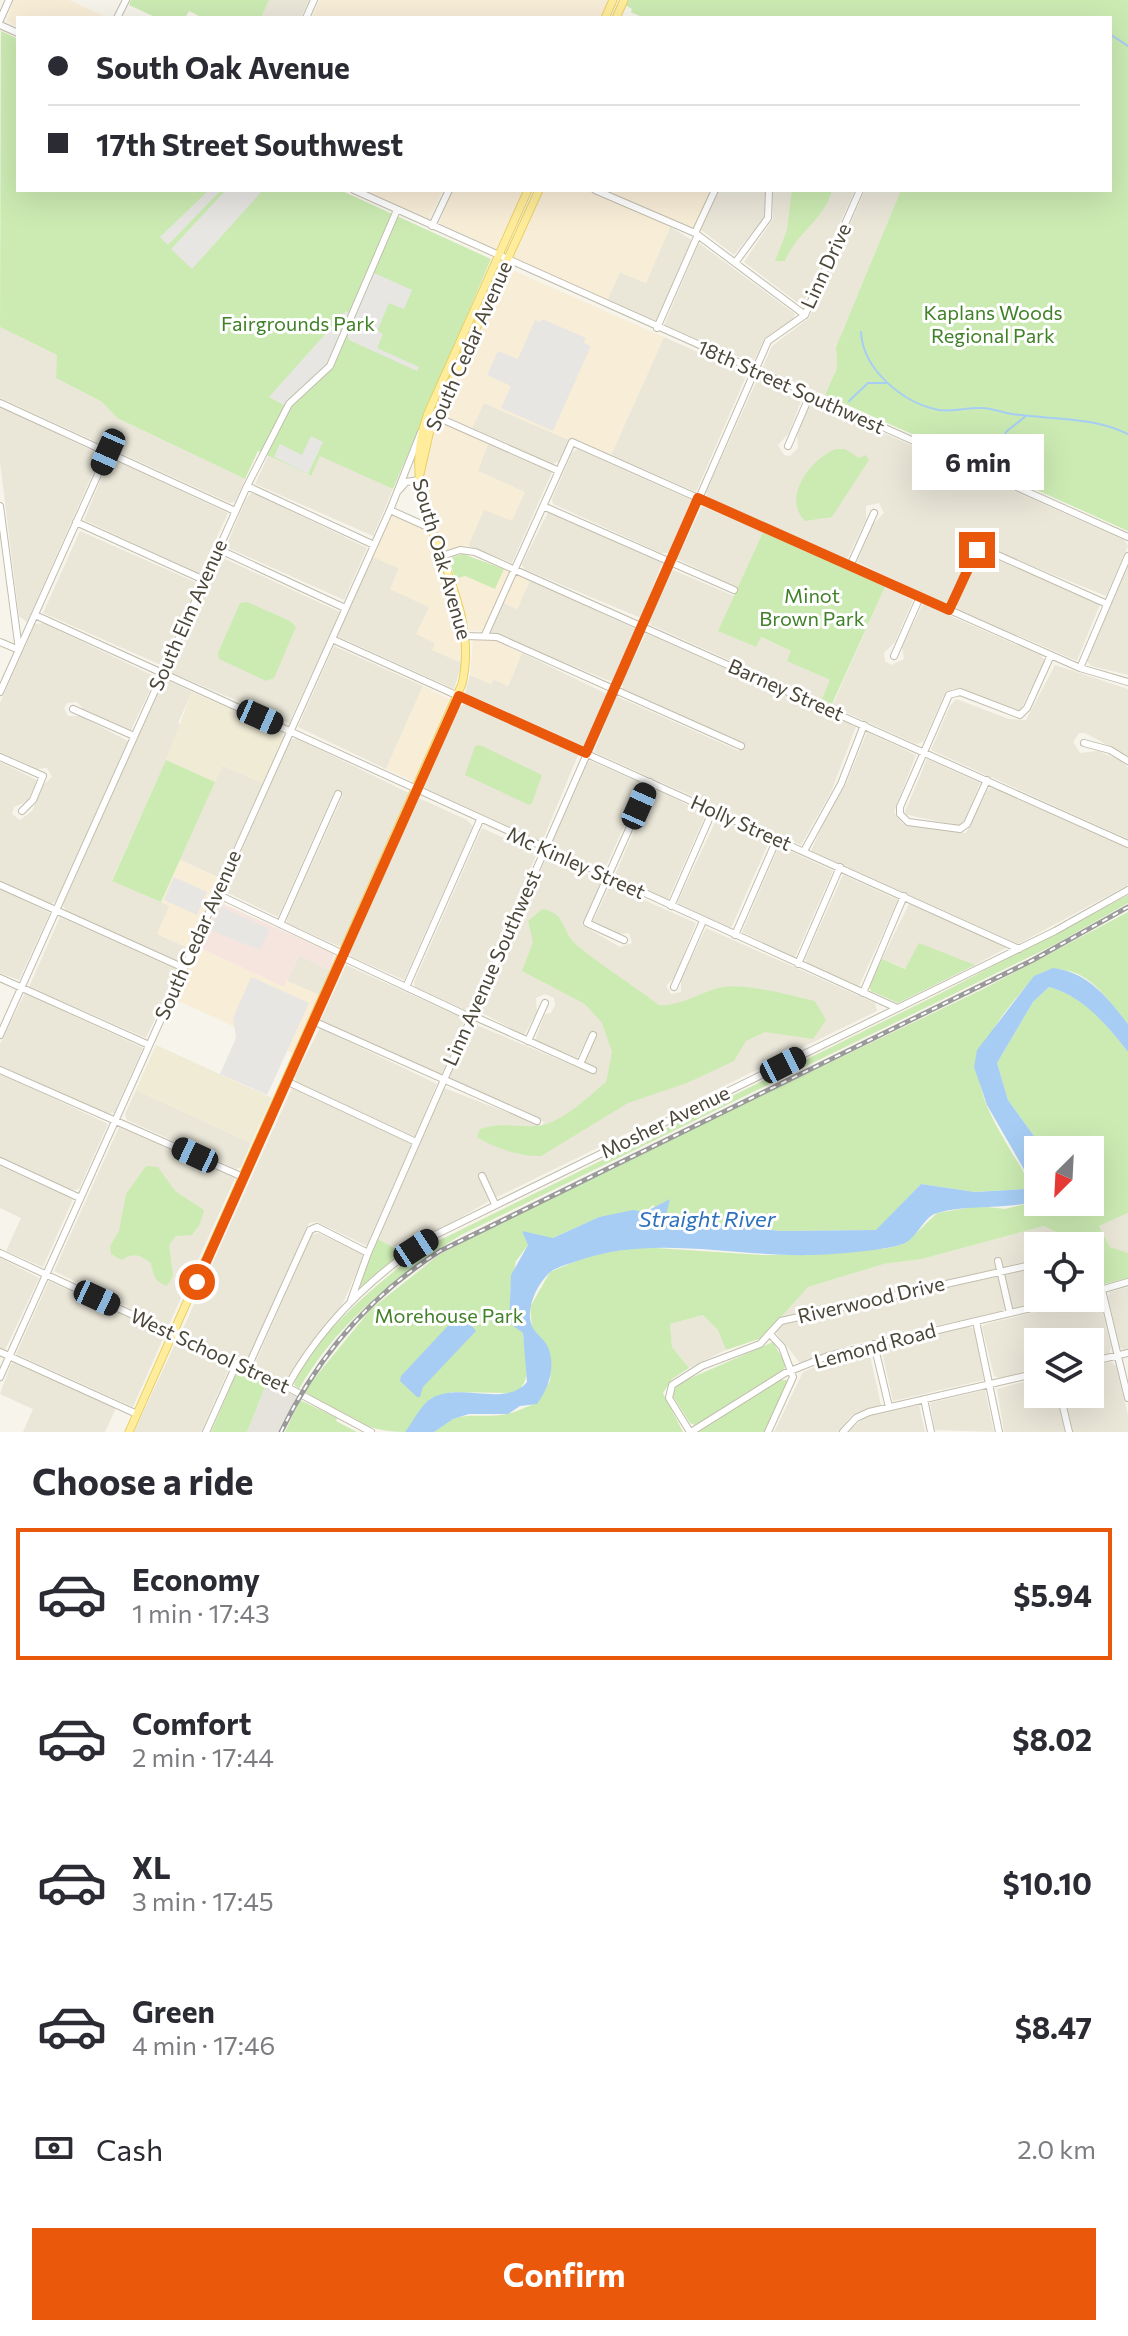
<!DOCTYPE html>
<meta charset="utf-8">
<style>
body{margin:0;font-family:Commissioner,sans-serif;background:#f7f7f7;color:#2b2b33;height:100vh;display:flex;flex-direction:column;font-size:30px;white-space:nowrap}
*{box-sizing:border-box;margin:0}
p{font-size:26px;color:#7c7c81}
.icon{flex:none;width:44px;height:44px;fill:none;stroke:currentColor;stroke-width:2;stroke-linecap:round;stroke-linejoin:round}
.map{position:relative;height:1432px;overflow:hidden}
.details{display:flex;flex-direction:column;background:#fff;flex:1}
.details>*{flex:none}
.banner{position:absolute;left:16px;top:16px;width:1096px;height:176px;border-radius:0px;box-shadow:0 8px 32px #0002;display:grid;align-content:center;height:176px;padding:0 32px;background:#fff}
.needle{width:52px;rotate:204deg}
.controls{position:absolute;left:1024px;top:1136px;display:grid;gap:16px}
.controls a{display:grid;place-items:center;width:80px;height:80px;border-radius:0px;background:#fff;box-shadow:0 8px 32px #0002;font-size:40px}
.end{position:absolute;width:36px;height:36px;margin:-18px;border:10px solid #ea580c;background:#fff;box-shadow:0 0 0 4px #fff}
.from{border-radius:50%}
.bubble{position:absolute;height:56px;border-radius:0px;background:#fff;box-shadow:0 8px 32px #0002;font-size:26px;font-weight:700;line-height:56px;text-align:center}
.car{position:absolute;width:24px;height:48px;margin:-24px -12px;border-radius:10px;box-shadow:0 0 6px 2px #0007;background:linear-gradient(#222 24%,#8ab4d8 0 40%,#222 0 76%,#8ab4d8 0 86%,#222 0)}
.banner b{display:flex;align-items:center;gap:28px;height:76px;font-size:30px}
.banner b+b{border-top:2px solid #e1e1e2}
.banner i{width:20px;height:20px;background:#2b2b33}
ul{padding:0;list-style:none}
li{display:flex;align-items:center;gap:24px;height:132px;margin:0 16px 12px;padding:0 16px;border:4px solid transparent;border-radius:0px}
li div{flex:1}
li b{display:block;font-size:30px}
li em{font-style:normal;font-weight:700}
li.on{border-color:#ea580c}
li>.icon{width:72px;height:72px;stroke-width:1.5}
h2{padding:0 32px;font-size:36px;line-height:96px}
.pay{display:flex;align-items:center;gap:20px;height:88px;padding:0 32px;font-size:30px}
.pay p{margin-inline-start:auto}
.primary-button{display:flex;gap:16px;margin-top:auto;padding:16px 32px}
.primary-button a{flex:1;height:92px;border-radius:0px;background:#ea580c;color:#fff;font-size:32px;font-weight:700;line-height:92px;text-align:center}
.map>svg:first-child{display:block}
</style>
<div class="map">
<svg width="1128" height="1432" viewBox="0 0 1128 1432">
<rect width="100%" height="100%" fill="#f6f4eb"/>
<path fill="#eae7d9" d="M269 0H309L301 18H261Z
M718 190H765L766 216 734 255 700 229Z
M773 190H855L802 306 744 262 773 219Z
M865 190H901L836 347 837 368 825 395 762 369 772 346 809 318Z
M670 227 692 240 656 321 607 301 620 272 646 283Z
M699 243 795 314 793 319 765 338 753 363 664 325Z
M0 327 58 355 56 378 102 402 117 418 245 479 235 502 230 503 0 398Z
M664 337 747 374 696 492 611 455Z
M758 378 802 398 789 433 778 445 784 455 790 456 798 448 797 434 808 408 816 403 1124 540 1128 546 1106 596 978 544 970 553 949 601 943 603 857 562 873 524 884 513 879 503 866 506V520L847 559 708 498 706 492Z
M484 403 569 440 559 461 553 464 472 428Z
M0 406 101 455 27 622 19 616 0 462Z
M488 444 552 472 512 563 468 546 484 509 524 492 477 471Z
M577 449 691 500 669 553H661L553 504 552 499 572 453Z
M320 455 393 489 373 536 255 484 268 456 310 476Z
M117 461 228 513 200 574 84 520 106 467Z
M252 492 367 548 344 600 226 547 246 499Z
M702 506 763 532 738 588 677 559Z
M548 512 662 563 641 618 524 569 522 564Z
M80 531 195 582 197 587 161 665 43 613Z
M983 553 1100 604 1077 661 957 609V602L976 558Z
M221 557 340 612 289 723 170 672Z
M373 557 399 568 391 589 429 607 435 643 433 650 462 663 454 689 337 636Z
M1128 567V675L1091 666 1087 661Z
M673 570 734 596 719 631 756 647 760 637 791 651 788 661 830 680 833 704 885 587 913 600 895 642 884 653 885 661 891 665 904 659 902 646 923 604 1040 655 1045 660 1020 711 953 689 944 696 923 742 916 744 651 625 649 621Z
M530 580 636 629 612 682 488 631 502 602 517 609Z
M43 623 156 677 131 730 83 709 77 702 67 703 64 708 68 716H80L128 741 56 901 51 904 0 881V762L37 780 28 801 14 807 12 814 20 820 32 811 43 785 52 777 47 768 37 769 0 752V703L35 624Z
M646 633 856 727 831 792 801 845 594 752 616 696 739 751 743 744 623 689 622 683Z
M334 646 423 686 386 769 298 727Z
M522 653 607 694 584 746 465 693 470 675 491 684 493 679 508 686Z
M1055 665 1128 689V756L1085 733H1079L1073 742 1080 753 1098 751 1120 760 1128 768V839L931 750 950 706 956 699 1009 719 1026 720Z
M167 680 192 692 178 723 182 725 112 880 170 906 157 934 189 948 183 959 177 962 66 911 63 905 162 683Z
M466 703 578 755 542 842 424 788 459 707Z
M867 732 916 755 894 812 903 824 966 833 987 791 992 787 1128 848V885L1018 944 811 851 826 817 846 784Z
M296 738 409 793 341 945 338 946 287 923V919L343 795 334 792 278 917 224 891 290 740Z
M927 759 980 783 964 822 958 826 904 814Z
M588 760 643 784 604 871 551 844Z
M222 765 263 783 220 878 180 860Z
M658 790 706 814 668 900 615 875 651 791Z
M419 798 467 820 473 826 404 980 352 957 349 952Z
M717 818 769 842 731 928 677 903Z
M482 828 537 853 471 1006 465 1010 415 987 414 982Z
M779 846 833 871 795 957 742 932Z
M547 856 599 879 600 884 582 925 620 947 632 943 629 933 618 934 593 921 610 885 696 923 675 977 666 986 671 994 681 992V979L706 928 875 1003 877 1011 489 1201 402 1252 378 1239 444 1088 542 1126 544 1122 448 1079 472 1023 581 1069 595 1040 588 1037 577 1058 535 1040 545 1014 551 1013 555 1005 554 998 545 994 536 998 537 1012 524 1035 478 1011Z
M843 875 898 900 859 986 808 963 805 959Z
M0 889 50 913 19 980 0 973Z
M909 904 989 939 1006 948 975 965 906 969 882 959Z
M60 917 176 969 177 973 146 1038 29 987Z
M299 955 330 970 319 995 287 981Z
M346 965 465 1019 442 1075 321 1020Z
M25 993 143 1048 114 1113 107 1114 0 1065V1044Z
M320 1028 437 1084 415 1137 296 1082 295 1076Z
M0 1073 108 1124 79 1189 72 1190 0 1158Z
M292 1088 412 1144 367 1246 317 1222 309 1223 249 1357 241 1361 181 1333Z
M136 1090 251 1143 241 1167 236 1169 127 1120 125 1114Z
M120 1125 235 1178 168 1327 54 1271Z
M0 1166 73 1199 43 1267 6 1251 21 1218 0 1208Z
M1128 1213V1253H1123L1110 1247 1099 1226Z
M1044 1226 1060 1234 1070 1246H1038V1298H1059L851 1345 800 1363 770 1325 808 1287 884 1264 922 1259Z
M318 1233 363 1254V1258L342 1305 285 1381 281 1380 254 1367 255 1363 312 1234Z
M0 1258 39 1278 5 1350 0 1348Z
M49 1281 165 1334 133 1407 16 1354Z
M1128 1287V1349L1124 1350 1120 1347 1108 1297 1110 1292Z
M1096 1297 1100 1300 1111 1347 1109 1354 1090 1358V1342H1038V1370L1000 1378 994 1376 982 1327 986 1324Z
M703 1315 718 1330 726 1350 689 1368 672 1347 670 1324Z
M968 1326 974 1329 984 1380 893 1401 881 1348Z
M177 1340 230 1366 201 1432H134Z
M869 1351 881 1405 852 1415 838 1432H774L803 1372 834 1359Z
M1111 1362 1116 1366 1128 1415V1432H1073L1064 1394H1090V1366Z
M14 1363 116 1408 105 1432H23L33 1409 0 1394 11 1364Z
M1038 1378V1394H1056L1065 1432H1004L997 1389Z
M985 1390 994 1432 935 1430 930 1403Z
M919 1405 925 1432H848L865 1417Z"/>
<path fill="#f8edd7" d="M13 0H69L108 18H18V27L7 21Z
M320 0H610L602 18H312Z
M365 190H443L429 219Z
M453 190H524L496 249 439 223Z
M542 190H588L670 227 646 283 620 272 607 301 513 258Z
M604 190H713L694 228 690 229Z
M508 268 664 337 611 455 576 439 569 440 484 403 472 428 442 414Z
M441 422 488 444 478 471 525 492 512 521 484 510 468 546 447 550 442 547 433 520 424 475 427 447 436 424Z
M393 514 426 529 428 534 460 627 462 663 432 650 435 643 416 634 429 607 390 589 399 568 373 557Z
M504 569 530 580 517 609 502 602 488 631H470L455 579 465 576 495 589Z
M473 639 493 640 522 653 508 686 494 679 491 684 470 675Z
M423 686 451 700 416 779 412 781 386 769Z
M180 860 220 878 189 948 157 934 169 906 161 902Z
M198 947 284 987 287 981 319 995 292 1053 174 999Z"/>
<path fill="#e6e3dc" d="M267 1382 297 1397 278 1432H247Z"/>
<path fill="#efebd5" d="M192 692 282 732 283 738 263 783 223 765 215 782 166 760Z
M156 1045 272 1098 251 1143 136 1090Z"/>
<path fill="#f6e5df" d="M219 902 334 954 330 970 299 955 284 987 198 947Z"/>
<path fill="#ccebb3" d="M131 0H269L261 18H203L189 11 185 18H157L129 5Z
M627 0H1128V531L825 395 837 368 836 347 901 190H1110V18H644L631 12 632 9 625 5Z
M1 31 18 39V190H340L491 259 393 489 320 456 311 476 258 451 245 479 117 418 102 402 56 378 57 355 0 327Z
M792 190H832C825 219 796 233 785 261H775L787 230Z
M836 449H845L859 458 866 455 869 460 832 517 805 521C781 498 811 458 836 449Z
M763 532 885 587 832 704 822 699 830 680 787 661 791 651 761 637 756 647 718 631Z
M463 554 504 569 495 589 465 576 455 579 449 558Z
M247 602 290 621 296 627 274 678 266 681 219 659 218 653 240 603Z
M480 745 542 775 532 803 529 805 465 775 475 746Z
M166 760 215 782 161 902 112 881Z
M1128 895V903L1054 945 461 1235C397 1275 338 1322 299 1389L294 1385C308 1340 386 1276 424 1248L949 989Z
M542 909C563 913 561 924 571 939 578 950 643 992 659 1005 681 1007 701 991 723 987 745 983 793 996 815 1001L826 1020 813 1039 765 1032 746 1041 734 1061 687 1083 628 1103 541 1156C522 1157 494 1148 477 1137L480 1129C501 1122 515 1127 536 1126 560 1125 589 1096 606 1082L612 1052 602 1023 585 1004 522 971 533 942 528 921Z
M1128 912V1024C1110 1003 1093 974 1064 970 1044 966 1034 977 1023 990 967 1056 966 1076 1011 1151 1019 1166 1028 1172 1025 1189L975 1192 921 1184 877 1230 781 1231 665 1219 653 1205 645 1212 599 1217 553 1238 528 1245 516 1261 510 1291V1323L523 1333C524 1356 535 1376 516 1393L452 1392 432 1398 405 1432C364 1432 336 1413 304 1391L371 1309 439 1255 515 1214 983 989Z
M919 943 975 965 898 1003 871 991 869 986 882 959 905 969Z
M1049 987C1084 996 1107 1025 1128 1052V1213L1099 1226 1110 1247 1128 1253V1278L1090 1288V1246H1070L1060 1234 1044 1226 922 1259 884 1264 808 1287 762 1338 726 1350 718 1330 703 1315 670 1324 672 1347 689 1368 672 1379 663 1393 683 1432H434C459 1407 478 1420 507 1414 514 1413 528 1406 537 1403L550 1381 551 1365 532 1326 530 1307 550 1272 591 1255 641 1247 762 1255H810L889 1248 906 1243 937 1213 979 1206 1005 1209 1038 1201 1090 1202V1150H1044L1008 1100 997 1063 1033 1002Z
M146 1166 158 1167 175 1191 204 1210 200 1224 192 1235 176 1236 169 1245 173 1276 167 1286C155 1282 153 1275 151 1263 140 1255 134 1252 122 1260L111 1254 110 1246 119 1231 126 1194Z
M378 1239 402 1252 359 1288 357 1287Z
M773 1342 786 1365 783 1370 695 1425 690 1423 672 1395 677 1384Z
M242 1370 267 1382 247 1432H211L237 1372Z
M780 1380H787V1385L764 1432H696Z
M300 1400 337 1418 336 1421 357 1432H285Z"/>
<path fill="#e8e6e3" d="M209 190H221L168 245 160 237Z
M226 190H263L192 269 171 249Z
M374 273 412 290 404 309 389 303 377 331 383 334 377 348 419 367 417 371 349 340 347 334Z
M346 311 350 314 324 370 289 398 284 405 269 397Z
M542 319 586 338 584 343 591 346 553 431 501 408 511 386 487 375 498 351 518 359 535 320 540 322Z
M311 436 323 442 308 474 274 457 280 444 302 455Z
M174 877 207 892 197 915 164 900Z
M221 907 270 929 260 950 210 930Z
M251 977 309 1003 267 1095 220 1074 236 1038 233 1018Z"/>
<path fill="#a7cdf4" d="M1053 968C1088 972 1107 997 1128 1024V1052C1107 1025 1083 996 1049 987L1033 1002 997 1063 1008 1100 1044 1150H1038V1201C1005 1210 971 1204 937 1213 925 1216 918 1235 907 1242 895 1250 829 1255 811 1255 733 1257 653 1234 577 1261 569 1264 556 1267 549 1273 536 1286 524 1311 533 1328 537 1335 545 1340 548 1347 556 1367 549 1388 537 1404L520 1406 508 1414H469L453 1419 434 1432H405C413 1422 421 1404 432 1398 462 1382 505 1408 527 1382L523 1333 509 1323 511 1275 528 1245 522 1231 553 1238 599 1217 633 1210 645 1212 670 1199 665 1219 781 1231 876 1230 921 1184 975 1192 1025 1189 1026 1173 987 1105 974 1067 977 1050 1034 976Z
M458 1315H463L476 1331 423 1387 420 1397H417L400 1381 401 1376Z"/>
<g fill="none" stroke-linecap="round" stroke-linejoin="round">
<path stroke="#a7cdf4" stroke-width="2" d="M1111 35 1128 46
M861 332C863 370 903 403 939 410 954 412 967 407 982 408 992 408 1002 413 1012 414 1051 420 1092 416 1128 434
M849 401 868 383H887
M988 458 1007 431 1026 416"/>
<defs>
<path id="minor" d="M117 18 126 0
M306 18 314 0
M0 20 9 0
M0 25 18 33
M354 190 1128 537
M595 190 695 233 805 315
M432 226 449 190
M695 233 715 190
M735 263 768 218 769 190
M657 328 697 237
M0 403 235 511
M428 413 559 471
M788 446 810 395
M247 486 374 545
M399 490 406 482 419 480
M0 506 19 650
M543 506 734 590
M390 510 432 529
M76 522 204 580
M218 549 345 608
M442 556 460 550 475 552 1128 844
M850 566 874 513
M949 610 973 554 984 549 1107 604
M35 615 897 1008
M485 635 572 442 1080 668 1128 682
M466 636 497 637 741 746
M332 639 1019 949
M0 642 19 650
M894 656 920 597
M1080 668 1128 556
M0 692 108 452
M73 709 134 736
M1084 743 1110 750 1128 761
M0 757 43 776 33 800 22 811
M987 780 967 824 960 829 908 822 900 814V807L949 695 960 692 1020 715 1027 708 1051 655
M804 851 841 784 864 725
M0 885 184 968
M217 894 343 954
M671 906 713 810
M280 924 338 794
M735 935 777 839
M624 940 587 923 650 782
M342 957 470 1017
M798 964 840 867
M0 978 149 1045
M406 987 480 820
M674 987 703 921
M863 993 904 896
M471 1015 593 1070
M313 1021 537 1121
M0 1035 247 486 289 404 330 366 397 210
M528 1041 545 1003
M580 1064 593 1035
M0 1070 243 1177
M286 1081 416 1142
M0 1161 80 1198
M482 1176 495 1204
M0 1253 287 1387 371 1432
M998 1261 1010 1313
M1102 1290 1128 1398
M1090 1293 1128 1282
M350 1303 368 1253 768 341 805 315 860 190
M976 1321 999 1432
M874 1344 889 1407
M0 1352 137 1414
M1090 1362 1128 1353
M247 1369 310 1230 317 1227 368 1253
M0 1377 390 510 421 432
M287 1387C321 1325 374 1274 433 1236L1055 931 1128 890
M1060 1394 1069 1432
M924 1399 931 1432
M206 1432 237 1363
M690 1432 669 1398 672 1385 702 1366 760 1344 781 1321 1031 1265
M691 1432 785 1373 828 1356 1074 1298
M768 1432 793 1377 782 1347 770 1334
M843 1432 856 1418 869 1412 1038 1373"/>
<path id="major" d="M605 18 613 0
M616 18 624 0
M420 474 430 430 539 190
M129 1432 462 684C485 585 389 515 428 413L528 190"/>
</defs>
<use href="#minor" stroke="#c2bdad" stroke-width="8"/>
<use href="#major" stroke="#e9cf67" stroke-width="9"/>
<use href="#minor" stroke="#fff" stroke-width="6"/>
<use href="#major" stroke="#ffed9b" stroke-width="7"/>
<defs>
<path id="rail" d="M281 1432C317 1357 369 1296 440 1251L1033 960 1128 907"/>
</defs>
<use href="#rail" stroke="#9a9a9a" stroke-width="5"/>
<use href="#rail" stroke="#fff" stroke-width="2" stroke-dasharray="6" stroke-linecap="butt"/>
</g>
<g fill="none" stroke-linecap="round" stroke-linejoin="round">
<path stroke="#ea580c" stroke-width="10" d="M197 1282 459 696 586 753 698 498 949 610 977 550"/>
</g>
<g text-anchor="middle" stroke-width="6" stroke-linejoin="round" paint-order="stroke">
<g font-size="20" fill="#4b4638" stroke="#fff">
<text transform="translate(826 266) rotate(-65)" y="7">Linn Drive</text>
<text transform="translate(469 346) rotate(-66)" y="7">South Cedar Avenue</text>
<text transform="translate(791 387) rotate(24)" y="7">18th Street Southwest</text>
<text transform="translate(442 559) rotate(74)" y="7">South Oak Avenue</text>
<text transform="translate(188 615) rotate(-66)" y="7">South Elm Avenue</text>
<text transform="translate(786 690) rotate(24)" y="7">Barney Street</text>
<text transform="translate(741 823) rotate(24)" y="7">Holly Street</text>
<text transform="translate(576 863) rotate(24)" y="7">Mc Kinley Street</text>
<text transform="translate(198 935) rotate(-66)" y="7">South Cedar Avenue</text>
<text transform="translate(492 968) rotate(-66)" y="7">Linn Avenue Southwest</text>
<text transform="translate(665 1122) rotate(-26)" y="7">Mosher Avenue</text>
<text transform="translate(871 1300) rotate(-13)" y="7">Riverwood Drive</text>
<text transform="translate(875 1346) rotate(-15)" y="7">Lemond Road</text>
<text transform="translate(210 1351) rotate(25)" y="7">West School Street</text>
</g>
<g font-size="20" fill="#418128" stroke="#fff">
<text x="993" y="320">Kaplans Woods<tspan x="993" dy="23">Regional Park</tspan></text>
<text x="298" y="331">Fairgrounds Park</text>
<text x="812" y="603">Minot<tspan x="812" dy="23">Brown Park</tspan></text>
<text x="449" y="1323">Morehouse Park</text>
</g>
<g font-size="22" font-style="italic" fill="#2c71bd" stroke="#fff">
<text x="707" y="1227">Straight River</text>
</g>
</g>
</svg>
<div class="controls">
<a><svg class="needle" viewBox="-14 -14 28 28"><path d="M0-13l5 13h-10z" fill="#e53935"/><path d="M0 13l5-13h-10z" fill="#7c7c81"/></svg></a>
<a><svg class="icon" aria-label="locate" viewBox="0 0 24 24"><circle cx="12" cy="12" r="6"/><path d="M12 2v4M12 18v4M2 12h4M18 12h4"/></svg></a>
<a><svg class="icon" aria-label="layers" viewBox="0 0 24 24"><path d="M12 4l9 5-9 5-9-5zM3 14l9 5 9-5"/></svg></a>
</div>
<i class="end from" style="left:197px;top:1282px"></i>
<i class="end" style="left:977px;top:550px"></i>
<div class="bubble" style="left:912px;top:434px;width:132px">6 min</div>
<i class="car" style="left:108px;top:452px;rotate:204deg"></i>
<i class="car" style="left:260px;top:717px;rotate:114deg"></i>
<i class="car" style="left:639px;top:806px;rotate:24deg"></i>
<i class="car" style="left:783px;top:1065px;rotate:63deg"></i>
<i class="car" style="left:195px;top:1155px;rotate:295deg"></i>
<i class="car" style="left:416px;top:1248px;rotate:57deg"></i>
<i class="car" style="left:97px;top:1298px;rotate:115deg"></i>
<div class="banner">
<b><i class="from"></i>South Oak Avenue</b>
<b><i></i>17th Street Southwest</b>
</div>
</div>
<section class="details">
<h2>Choose a ride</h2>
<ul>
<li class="on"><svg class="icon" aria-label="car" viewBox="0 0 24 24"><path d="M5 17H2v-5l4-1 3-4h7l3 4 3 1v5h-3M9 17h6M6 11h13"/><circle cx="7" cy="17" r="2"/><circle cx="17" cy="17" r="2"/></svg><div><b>Economy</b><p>1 min · 17:43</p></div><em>$5.94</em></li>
<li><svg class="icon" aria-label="car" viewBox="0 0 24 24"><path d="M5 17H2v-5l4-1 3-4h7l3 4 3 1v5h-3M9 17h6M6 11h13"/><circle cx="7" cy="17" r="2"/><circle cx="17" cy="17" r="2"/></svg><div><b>Comfort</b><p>2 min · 17:44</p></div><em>$8.02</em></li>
<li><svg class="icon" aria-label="car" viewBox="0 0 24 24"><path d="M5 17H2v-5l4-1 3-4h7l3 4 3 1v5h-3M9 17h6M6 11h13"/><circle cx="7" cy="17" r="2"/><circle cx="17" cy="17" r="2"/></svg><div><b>XL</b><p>3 min · 17:45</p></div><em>$10.10</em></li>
<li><svg class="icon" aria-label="car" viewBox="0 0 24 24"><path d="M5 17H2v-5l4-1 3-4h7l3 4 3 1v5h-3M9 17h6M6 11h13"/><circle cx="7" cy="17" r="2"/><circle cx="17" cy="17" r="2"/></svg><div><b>Green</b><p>4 min · 17:46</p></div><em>$8.47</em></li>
</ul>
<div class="pay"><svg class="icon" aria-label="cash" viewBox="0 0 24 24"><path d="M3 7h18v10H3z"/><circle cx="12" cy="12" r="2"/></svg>Cash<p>2.0 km</p></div>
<div class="primary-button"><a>Confirm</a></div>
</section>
